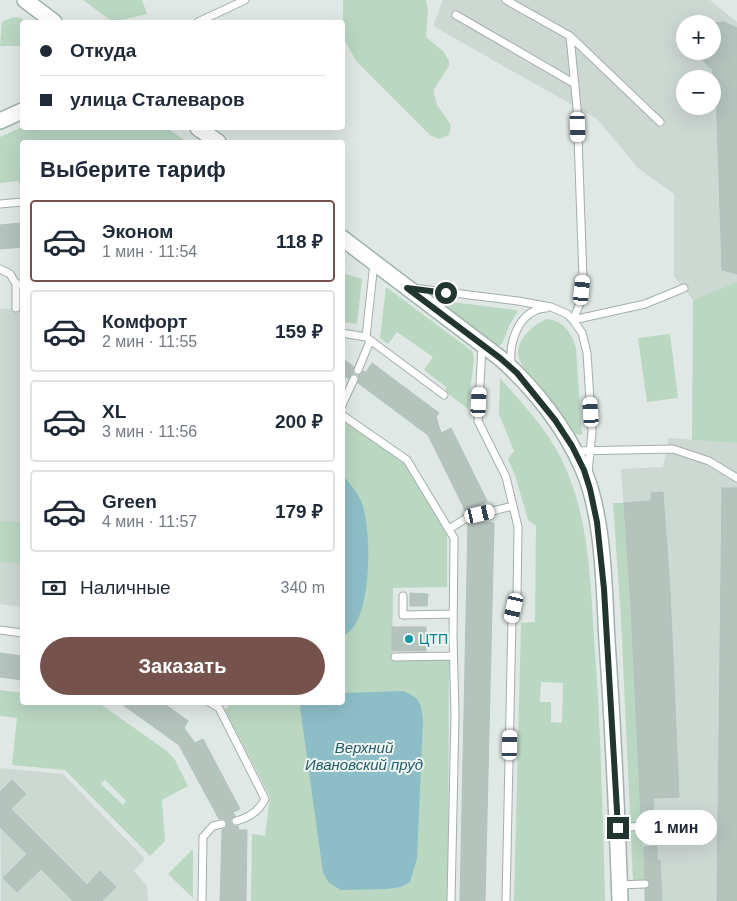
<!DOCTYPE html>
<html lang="ru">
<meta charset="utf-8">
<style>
body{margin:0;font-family:Arial,sans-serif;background:#f6f6f7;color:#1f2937;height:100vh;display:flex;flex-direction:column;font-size:19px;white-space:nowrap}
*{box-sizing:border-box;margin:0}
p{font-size:16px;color:#747a83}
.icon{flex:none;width:28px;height:28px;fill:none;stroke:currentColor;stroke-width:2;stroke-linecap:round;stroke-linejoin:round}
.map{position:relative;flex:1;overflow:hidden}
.panel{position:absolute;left:20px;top:140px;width:325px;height:565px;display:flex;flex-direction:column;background:#fff;border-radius:5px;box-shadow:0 5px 20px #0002}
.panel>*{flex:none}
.hud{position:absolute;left:20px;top:20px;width:325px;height:110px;border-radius:5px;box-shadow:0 5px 20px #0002;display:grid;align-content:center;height:110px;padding:0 20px;background:#fff}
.tools{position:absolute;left:676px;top:15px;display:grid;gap:10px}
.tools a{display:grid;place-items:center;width:45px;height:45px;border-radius:50%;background:#fff;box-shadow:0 5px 20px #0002;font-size:25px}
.end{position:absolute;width:22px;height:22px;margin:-11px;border:6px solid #223631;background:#fff;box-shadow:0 0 0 2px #fff}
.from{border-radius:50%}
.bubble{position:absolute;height:35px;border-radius:18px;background:#fff;box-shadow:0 5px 20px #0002;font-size:16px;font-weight:600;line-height:35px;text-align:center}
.car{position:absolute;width:15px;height:30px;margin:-15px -8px;border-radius:6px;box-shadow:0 0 4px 1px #0007;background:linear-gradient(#fff 24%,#345 0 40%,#fff 0 76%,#345 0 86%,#fff 0)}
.hud b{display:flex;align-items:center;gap:18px;height:48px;font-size:19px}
.hud b+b{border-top:1px solid #e0e1e3}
.hud i{width:12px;height:12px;background:#1f2937}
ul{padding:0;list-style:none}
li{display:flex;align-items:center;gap:15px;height:82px;margin:0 10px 8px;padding:0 10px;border:2px solid #e0e1e3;border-radius:5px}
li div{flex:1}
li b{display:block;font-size:19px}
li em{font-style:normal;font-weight:600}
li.active{border-color:#76524c}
li>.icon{width:45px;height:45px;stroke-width:1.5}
h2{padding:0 20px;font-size:22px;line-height:60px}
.pay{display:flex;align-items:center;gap:12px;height:55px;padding:0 20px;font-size:19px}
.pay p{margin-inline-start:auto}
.primary-button{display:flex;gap:10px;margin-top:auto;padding:10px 20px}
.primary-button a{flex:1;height:58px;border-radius:30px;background:#76524c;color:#fff;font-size:20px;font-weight:600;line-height:58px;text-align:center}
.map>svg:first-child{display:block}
</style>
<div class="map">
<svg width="737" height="901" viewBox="0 0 737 901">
<rect width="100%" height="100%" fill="#dfe8e4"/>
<path fill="#ced8d3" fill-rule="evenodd" d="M443 0H710L737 22V282L693 300 674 276V194L639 169 597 119 433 26ZM685 24H712V51H685ZM685 79H712V106H685Z
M22 308V607L0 604V309Z
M669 438 737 443V901H645L631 605 621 469 663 467Z
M0 768 63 774 145 859 134 871 147 886 148 901H1Z"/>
<path fill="#bad7c2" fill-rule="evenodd" d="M83 0H142L147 14 113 22Z
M343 0H426L428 10 426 37 443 51 449 61V66L434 89V94L437 105 451 125 449 135 439 139 430 135 356 61 343 37Z
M13 17 21 18 27 22H22V46H0L2 22Z
M22 127 167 128 187 142H22V188L18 181 0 183V137Z
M342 273 362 279 357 324 343 322Z
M737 282V443L692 440 693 300Z
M386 287 472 351 474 359 468 409 446 392V387L424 370 433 357 397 332 388 344 380 338Z
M452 302 516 310 518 311 510 324 502 344 498 346 447 308 446 304Z
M546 319C563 320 572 333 576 348L582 435 576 434C564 417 552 400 539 384 533 377 523 369 520 361 512 342 532 326 546 319Z
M670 334 678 398 647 402 638 338Z
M500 378C520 401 541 423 556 449 591 511 590 583 595 652 601 735 603 818 605 901H514L521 623 535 622 536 526 528 520 515 475 508 459 514 451 499 414ZM541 682 563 683 562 723 551 722V702H540Z
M343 418 406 465 447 535V587L393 588 392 658H449L448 901H251L252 834 265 836 270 797 225 710 231 703 342 702Z
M613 503H624L631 605 645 881H633L621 619Z
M0 521 22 522V563L0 562Z
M0 690 22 693V702H94L103 706 167 751 175 760 188 786 162 800 165 841 150 856 65 770 12 765 17 718 0 716ZM105 780 126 801 123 805 101 784Z
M193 849V898L168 874Z"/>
<path fill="#8dbec7" d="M343 475C349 483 359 494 362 503 372 531 373 624 343 636Z
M403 691C420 698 421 702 423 720L417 859 410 882 401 887 388 889 341 890 329 883 323 873 300 707 302 703 342 702 343 693Z"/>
<path fill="#b5c3bd" stroke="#b2c1bb" d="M724 22 737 28V274L722 270 716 88 712 69 705 63 696 51H712V23Z
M22 223V247L0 249V225Z
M342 358 354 367 353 370 354 374 351 375 349 378 342 377Z
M372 363 439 413 436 417 441 433 451 428 487 501 480 505V509L476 511 475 516 478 519H482L483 522 494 523 485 901H460L468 523 472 520 473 516 471 513 466 512 428 435 358 383 359 378 358 375 361 374 363 371 366 372Z
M722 488H737V901H717Z
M663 492 670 590 679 797 653 798 654 817H641L631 605 624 503 651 501V493Z
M410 593 428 594 427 606H410Z
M392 627H426V651H392Z
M0 653 22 656V680L0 677Z
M119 702H162L188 721 184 728 195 743 203 739 240 809 233 812 235 816 231 819V823L234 826H238L239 830H247L246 901H220L222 830 226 828 227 822 224 819H219L179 745Z
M12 780 26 794 11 809 87 885 100 871 116 887 102 901H73L41 869 17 892 3 878 27 854 0 827V792Z
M657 846V860H660L662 901H645V889L648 888 650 884 649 881 645 879 644 847Z"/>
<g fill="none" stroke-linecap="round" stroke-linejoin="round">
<defs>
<path id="lane" d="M506 0 570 36 577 108 583 278 581 301 573 320
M456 15 575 84
M198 22 245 0
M570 36 660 122
M0 204 22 202
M0 269 10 274 16 284H22
M16 284V308
M413 288 518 301 551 307 567 314 573 320 582 333 587 353 592 432 588 473
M573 320 645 304 684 288
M342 333 366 337 444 395
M366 337 374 263
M482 345 478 421 506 477 518 527 517 598 512 618 506 901
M511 364C509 341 519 310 546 308
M358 370 370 341
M342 405 354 379
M342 415 407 460 454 538 453 637 455 714 451 901
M574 451 673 449 709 461 737 478
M480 514 513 506
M449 529 468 517
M403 596V615L453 614
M0 630 22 633
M395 657 453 656
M209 702 219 708 265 799C259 811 249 818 236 821
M618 828 642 826
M619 885 645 884
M202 901 203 837 213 826 222 824"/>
<path id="secondary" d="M25 0 54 22
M0 121 22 111
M198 128 218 142
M342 238 500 358C534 388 565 427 583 469 604 516 604 589 607 641 613 727 617 814 620 901"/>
</defs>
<use href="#lane" stroke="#a3afab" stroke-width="9"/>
<use href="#secondary" stroke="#a0b3ac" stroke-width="18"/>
<use href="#lane" stroke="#fff" stroke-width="7"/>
<use href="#secondary" stroke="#fff" stroke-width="15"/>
</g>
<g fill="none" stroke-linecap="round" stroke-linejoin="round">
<path stroke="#223631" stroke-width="6" d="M446 293 407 288 500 358 517 373 555 420 572 446 584 470 590 489 597 522 604 589 618 828"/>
</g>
<circle fill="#0f9aa8" stroke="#eff5f2" stroke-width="2" cx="409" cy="639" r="5"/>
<g text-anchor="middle" stroke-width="4" stroke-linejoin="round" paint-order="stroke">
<g font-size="14" fill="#0d838f" stroke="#eff5f2" text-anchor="start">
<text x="419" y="644">ЦТП</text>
</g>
<g font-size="15" font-style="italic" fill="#245e6a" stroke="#eff5f2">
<text x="364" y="753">Верхний<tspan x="364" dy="17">Ивановский пруд</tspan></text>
</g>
</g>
</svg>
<div class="tools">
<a>+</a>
<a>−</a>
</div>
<i class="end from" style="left:446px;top:293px"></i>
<i class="end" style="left:618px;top:828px"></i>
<div class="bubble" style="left:635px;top:810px;width:82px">1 мин</div>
<i class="car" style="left:578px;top:127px;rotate:178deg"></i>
<i class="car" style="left:582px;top:290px;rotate:6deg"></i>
<i class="car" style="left:479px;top:402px;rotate:3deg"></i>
<i class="car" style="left:591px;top:412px;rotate:356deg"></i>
<i class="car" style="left:480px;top:514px;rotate:77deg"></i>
<i class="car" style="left:514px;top:608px;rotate:193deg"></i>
<i class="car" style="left:510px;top:745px;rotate:1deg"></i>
<div class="hud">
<b><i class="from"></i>Откуда</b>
<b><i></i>улица Сталеваров</b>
</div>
<section class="panel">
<h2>Выберите тариф</h2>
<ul>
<li class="active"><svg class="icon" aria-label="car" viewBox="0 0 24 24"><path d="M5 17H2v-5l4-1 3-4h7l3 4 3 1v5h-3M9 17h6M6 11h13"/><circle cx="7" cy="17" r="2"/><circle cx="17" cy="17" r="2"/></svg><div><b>Эконом</b><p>1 мин · 11:54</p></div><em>118 ₽</em></li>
<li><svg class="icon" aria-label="car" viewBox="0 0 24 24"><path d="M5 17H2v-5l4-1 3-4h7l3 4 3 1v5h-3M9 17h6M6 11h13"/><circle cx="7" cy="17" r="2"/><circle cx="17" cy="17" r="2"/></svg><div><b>Комфорт</b><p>2 мин · 11:55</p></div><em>159 ₽</em></li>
<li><svg class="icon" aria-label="car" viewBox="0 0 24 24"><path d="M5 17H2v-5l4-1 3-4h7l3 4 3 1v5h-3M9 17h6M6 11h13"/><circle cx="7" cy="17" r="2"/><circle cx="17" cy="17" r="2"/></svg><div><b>XL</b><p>3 мин · 11:56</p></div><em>200 ₽</em></li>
<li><svg class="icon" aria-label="car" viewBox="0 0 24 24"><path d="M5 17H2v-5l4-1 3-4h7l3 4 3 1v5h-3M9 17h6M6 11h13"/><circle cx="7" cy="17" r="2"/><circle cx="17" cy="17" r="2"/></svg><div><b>Green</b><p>4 мин · 11:57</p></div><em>179 ₽</em></li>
</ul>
<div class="pay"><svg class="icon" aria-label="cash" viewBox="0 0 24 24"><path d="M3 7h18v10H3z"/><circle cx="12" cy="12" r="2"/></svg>Наличные<p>340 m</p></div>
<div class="primary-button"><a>Заказать</a></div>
</section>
</div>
